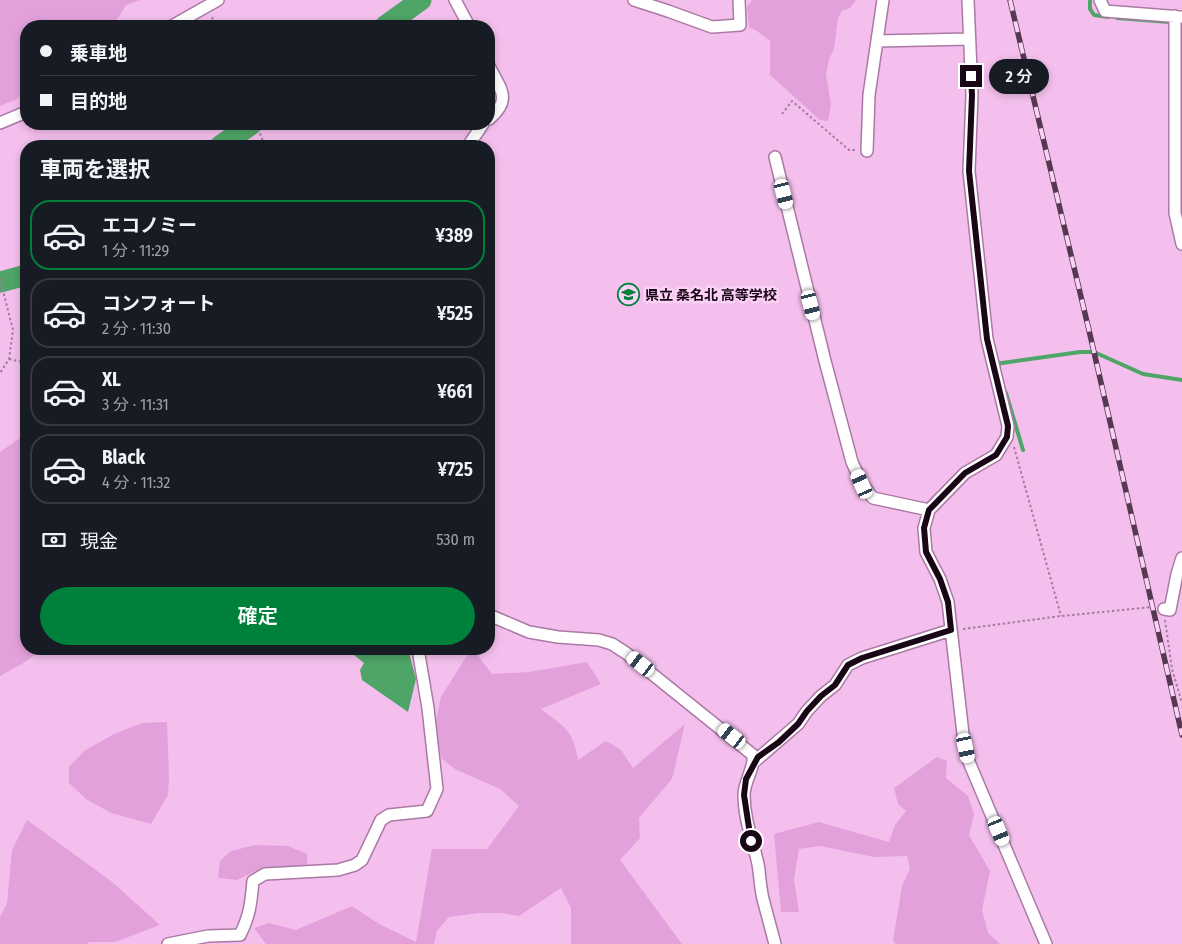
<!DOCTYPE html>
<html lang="ja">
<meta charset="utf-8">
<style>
body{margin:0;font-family:"Fira Sans Condensed","Noto Sans JP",sans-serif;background:#20242c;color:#f1f3f6;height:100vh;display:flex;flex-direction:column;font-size:19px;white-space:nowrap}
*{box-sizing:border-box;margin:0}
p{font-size:16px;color:#9ea1a6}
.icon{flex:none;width:28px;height:28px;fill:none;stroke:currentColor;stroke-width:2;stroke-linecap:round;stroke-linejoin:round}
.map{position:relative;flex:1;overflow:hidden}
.side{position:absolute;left:20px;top:140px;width:475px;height:515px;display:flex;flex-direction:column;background:#171b24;border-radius:20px;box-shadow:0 2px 8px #0003}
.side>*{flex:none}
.guide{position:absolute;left:20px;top:20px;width:475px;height:110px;border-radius:20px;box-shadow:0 2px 8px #0003;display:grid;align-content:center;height:110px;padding:0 20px;background:#171b24}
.end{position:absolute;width:22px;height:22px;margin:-11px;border:6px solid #190717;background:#fff;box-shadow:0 0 0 2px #fff}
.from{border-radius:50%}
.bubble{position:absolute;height:35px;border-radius:18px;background:#171b24;box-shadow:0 2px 8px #0003;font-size:16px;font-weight:600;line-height:35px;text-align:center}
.car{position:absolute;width:15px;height:30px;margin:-15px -8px;border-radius:6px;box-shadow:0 0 4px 1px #0007;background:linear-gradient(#fff 24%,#345 0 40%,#fff 0 76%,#345 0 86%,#fff 0)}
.guide b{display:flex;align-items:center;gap:18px;height:48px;font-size:19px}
.guide b+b{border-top:1px solid #363941}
.guide i{width:12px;height:12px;background:#f1f3f6}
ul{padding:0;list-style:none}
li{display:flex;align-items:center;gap:15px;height:70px;margin:0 10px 8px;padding:0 10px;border:2px solid #363941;border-radius:20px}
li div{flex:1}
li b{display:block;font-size:19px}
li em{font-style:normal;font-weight:600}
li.current{border-color:#00813b}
li>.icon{width:45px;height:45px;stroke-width:1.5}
h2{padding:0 20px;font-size:22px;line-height:60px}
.pay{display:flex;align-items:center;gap:12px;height:55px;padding:0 20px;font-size:19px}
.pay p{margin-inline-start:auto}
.action{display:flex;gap:10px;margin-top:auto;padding:10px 20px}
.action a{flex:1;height:58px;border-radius:30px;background:#00813b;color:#fff;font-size:20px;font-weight:600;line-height:58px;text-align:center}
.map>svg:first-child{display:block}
</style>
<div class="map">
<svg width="1182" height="944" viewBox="0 0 1182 944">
<rect width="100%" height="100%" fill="#f4bfed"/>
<path fill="#e3a1dc" d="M0 0H141L126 5C113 28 110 28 85 23L83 26H26V91L17 99 0 106Z
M752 0H856L850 8 842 11 838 18 834 49 829 59 826 74 831 105 828 121 820 120 770 75V41L757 31 749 27 747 7Z
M26 434V649H42L25 662 0 676V452Z
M471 649H473L492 674 529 672 587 662 601 684 541 709C564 727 573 729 578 760L606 741 621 750 633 768 685 724 672 779 639 818 640 838 620 860 682 944H571V908L561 888 519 916 500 913H478L449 917 437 931 434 944H266L254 928 269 923 296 930 352 906 379 924 416 942 432 849H487L519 806 500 789 455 769 442 759 434 731 441 697Z
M167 722 169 778 168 795 151 824 111 813 86 799 69 783V767L84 751 114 734 142 723Z
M937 757 947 761 946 778 968 796 974 814 969 835 990 871 982 910 988 933 1000 944H896L893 941 902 886 910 869 907 856 874 857 820 846 799 849 794 879 799 912H781L774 834 819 822 889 842 895 825 906 811 898 804 894 788Z
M27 820 111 881 160 925 115 942H89L88 944H0V917L7 903 12 850Z
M255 845 288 846 307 854V865L291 867H264L237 880 218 878 220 861 231 851Z"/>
<path fill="#4fa567" d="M341 649H408L416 679 408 712 362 680 360 670 364 663 349 651Z"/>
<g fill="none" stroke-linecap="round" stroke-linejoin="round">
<path stroke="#4fa567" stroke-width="4" d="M1090 0V9L1094 15 1108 17
M1117 18 1182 23
M999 366V363H1002L1080 352H1094L1143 374 1182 380
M1006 393 1023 450"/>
<path stroke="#4fa567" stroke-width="21" d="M385 26 421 0
M220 146 252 124
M0 282 26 275"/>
<defs>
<path id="minor" d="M455 0 469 26
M634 0 668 11 712 27 740 25 739 0
M968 0 972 95 969 171 987 339 1008 426 1007 437 996 455 965 473 929 510 924 528 926 552 940 579 948 602 963 734 969 762 1046 944
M1100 0 1105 11 1182 17
M1175 16V213L1182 244
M172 26 218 0
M877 41 969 39
M489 66C500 89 513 99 489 119
M0 123 26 112
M468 146 483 124
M867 151 869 95 883 0
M775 157 825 361 852 462 862 484 873 498 929 510
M1164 609 1170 610 1177 574 1182 558
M489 615 529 632 558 637 599 640 612 644 626 653 753 755C755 768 744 781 744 795 744 819 753 841 758 864 760 875 760 887 763 899 767 914 771 929 775 944
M754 762 798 724 807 711 821 696 835 685 848 665 862 658 951 630
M168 944 208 936 240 935C250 915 251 903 253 881L265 874 338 870 355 865 362 860 381 820 389 815 427 811 437 789 428 708 418 649"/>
</defs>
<use href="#minor" stroke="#aa79a4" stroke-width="14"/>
<path stroke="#a47c9f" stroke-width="2" stroke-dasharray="2.5 2.5" stroke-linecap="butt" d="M212 17 215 26
M782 114 792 101 849 150H855
M256 124 265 146
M0 279 13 330 9 359 0 373
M9 359 26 363
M1014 447 1061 616
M1165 620 1172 669 1182 703
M963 629 1061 616 1152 607"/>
<use href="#minor" stroke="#fff" stroke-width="11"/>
<defs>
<path id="rail" d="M1010 0 1088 326 1182 735"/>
</defs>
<use href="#rail" stroke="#543951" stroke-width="5.5"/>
<use href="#rail" stroke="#fbd1f5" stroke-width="4" stroke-dasharray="11" stroke-linecap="butt"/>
</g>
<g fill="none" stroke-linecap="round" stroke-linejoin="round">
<path stroke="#190717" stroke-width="6" d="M751 841 744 795 746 779 758 757 779 742 798 724 807 711 821 696 835 685 848 665 862 658 951 630 948 602 940 579 926 552 924 528 929 510 965 473 996 455 1007 437 1008 426 987 339 969 171 972 95 971 76"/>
</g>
<defs>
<symbol id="school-ring" viewBox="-11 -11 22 22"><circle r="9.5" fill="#fbd1f5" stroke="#00813b" stroke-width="1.5"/><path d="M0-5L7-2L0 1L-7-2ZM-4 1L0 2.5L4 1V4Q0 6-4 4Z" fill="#00813b"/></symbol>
</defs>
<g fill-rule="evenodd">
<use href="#school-ring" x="616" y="282" width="25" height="25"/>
</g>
<g text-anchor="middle" stroke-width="5" stroke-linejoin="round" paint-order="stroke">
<g font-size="14" font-weight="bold" fill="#190717" stroke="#fbd1f5" text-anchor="start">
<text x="645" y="300">県立 桑名北 高等学校</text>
</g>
</g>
</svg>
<i class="end from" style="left:751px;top:841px"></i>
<i class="end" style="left:971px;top:76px"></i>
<div class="bubble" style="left:989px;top:59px;width:60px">2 分</div>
<i class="car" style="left:784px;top:194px;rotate:166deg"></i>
<i class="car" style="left:811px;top:305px;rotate:166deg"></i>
<i class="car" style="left:862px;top:484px;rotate:336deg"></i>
<i class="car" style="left:641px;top:664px;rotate:308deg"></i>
<i class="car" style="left:732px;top:736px;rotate:308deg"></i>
<i class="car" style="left:966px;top:748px;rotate:168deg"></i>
<i class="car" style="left:999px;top:831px;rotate:157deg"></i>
<div class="guide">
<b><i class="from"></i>乗車地</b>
<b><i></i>目的地</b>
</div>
<section class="side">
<h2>車両を選択</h2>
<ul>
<li class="current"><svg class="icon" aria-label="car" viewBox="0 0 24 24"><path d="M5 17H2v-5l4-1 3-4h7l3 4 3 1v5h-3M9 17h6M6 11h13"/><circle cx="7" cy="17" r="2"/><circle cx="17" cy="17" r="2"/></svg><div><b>エコノミー</b><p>1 分 · 11:29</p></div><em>¥389</em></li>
<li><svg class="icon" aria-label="car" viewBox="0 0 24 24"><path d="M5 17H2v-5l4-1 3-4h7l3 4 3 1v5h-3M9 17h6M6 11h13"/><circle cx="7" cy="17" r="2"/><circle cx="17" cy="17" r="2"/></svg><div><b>コンフォート</b><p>2 分 · 11:30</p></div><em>¥525</em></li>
<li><svg class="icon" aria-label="car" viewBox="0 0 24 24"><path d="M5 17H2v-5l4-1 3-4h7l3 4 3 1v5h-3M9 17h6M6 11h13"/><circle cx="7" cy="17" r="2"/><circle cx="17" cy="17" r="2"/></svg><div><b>XL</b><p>3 分 · 11:31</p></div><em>¥661</em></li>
<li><svg class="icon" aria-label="car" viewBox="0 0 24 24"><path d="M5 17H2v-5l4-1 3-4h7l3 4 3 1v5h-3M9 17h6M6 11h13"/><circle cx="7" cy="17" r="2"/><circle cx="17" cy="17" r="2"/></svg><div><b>Black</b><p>4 分 · 11:32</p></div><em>¥725</em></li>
</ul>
<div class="pay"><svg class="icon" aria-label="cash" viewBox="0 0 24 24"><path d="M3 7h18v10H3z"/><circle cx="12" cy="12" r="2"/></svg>現金<p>530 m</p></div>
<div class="action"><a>確定</a></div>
</section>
</div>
